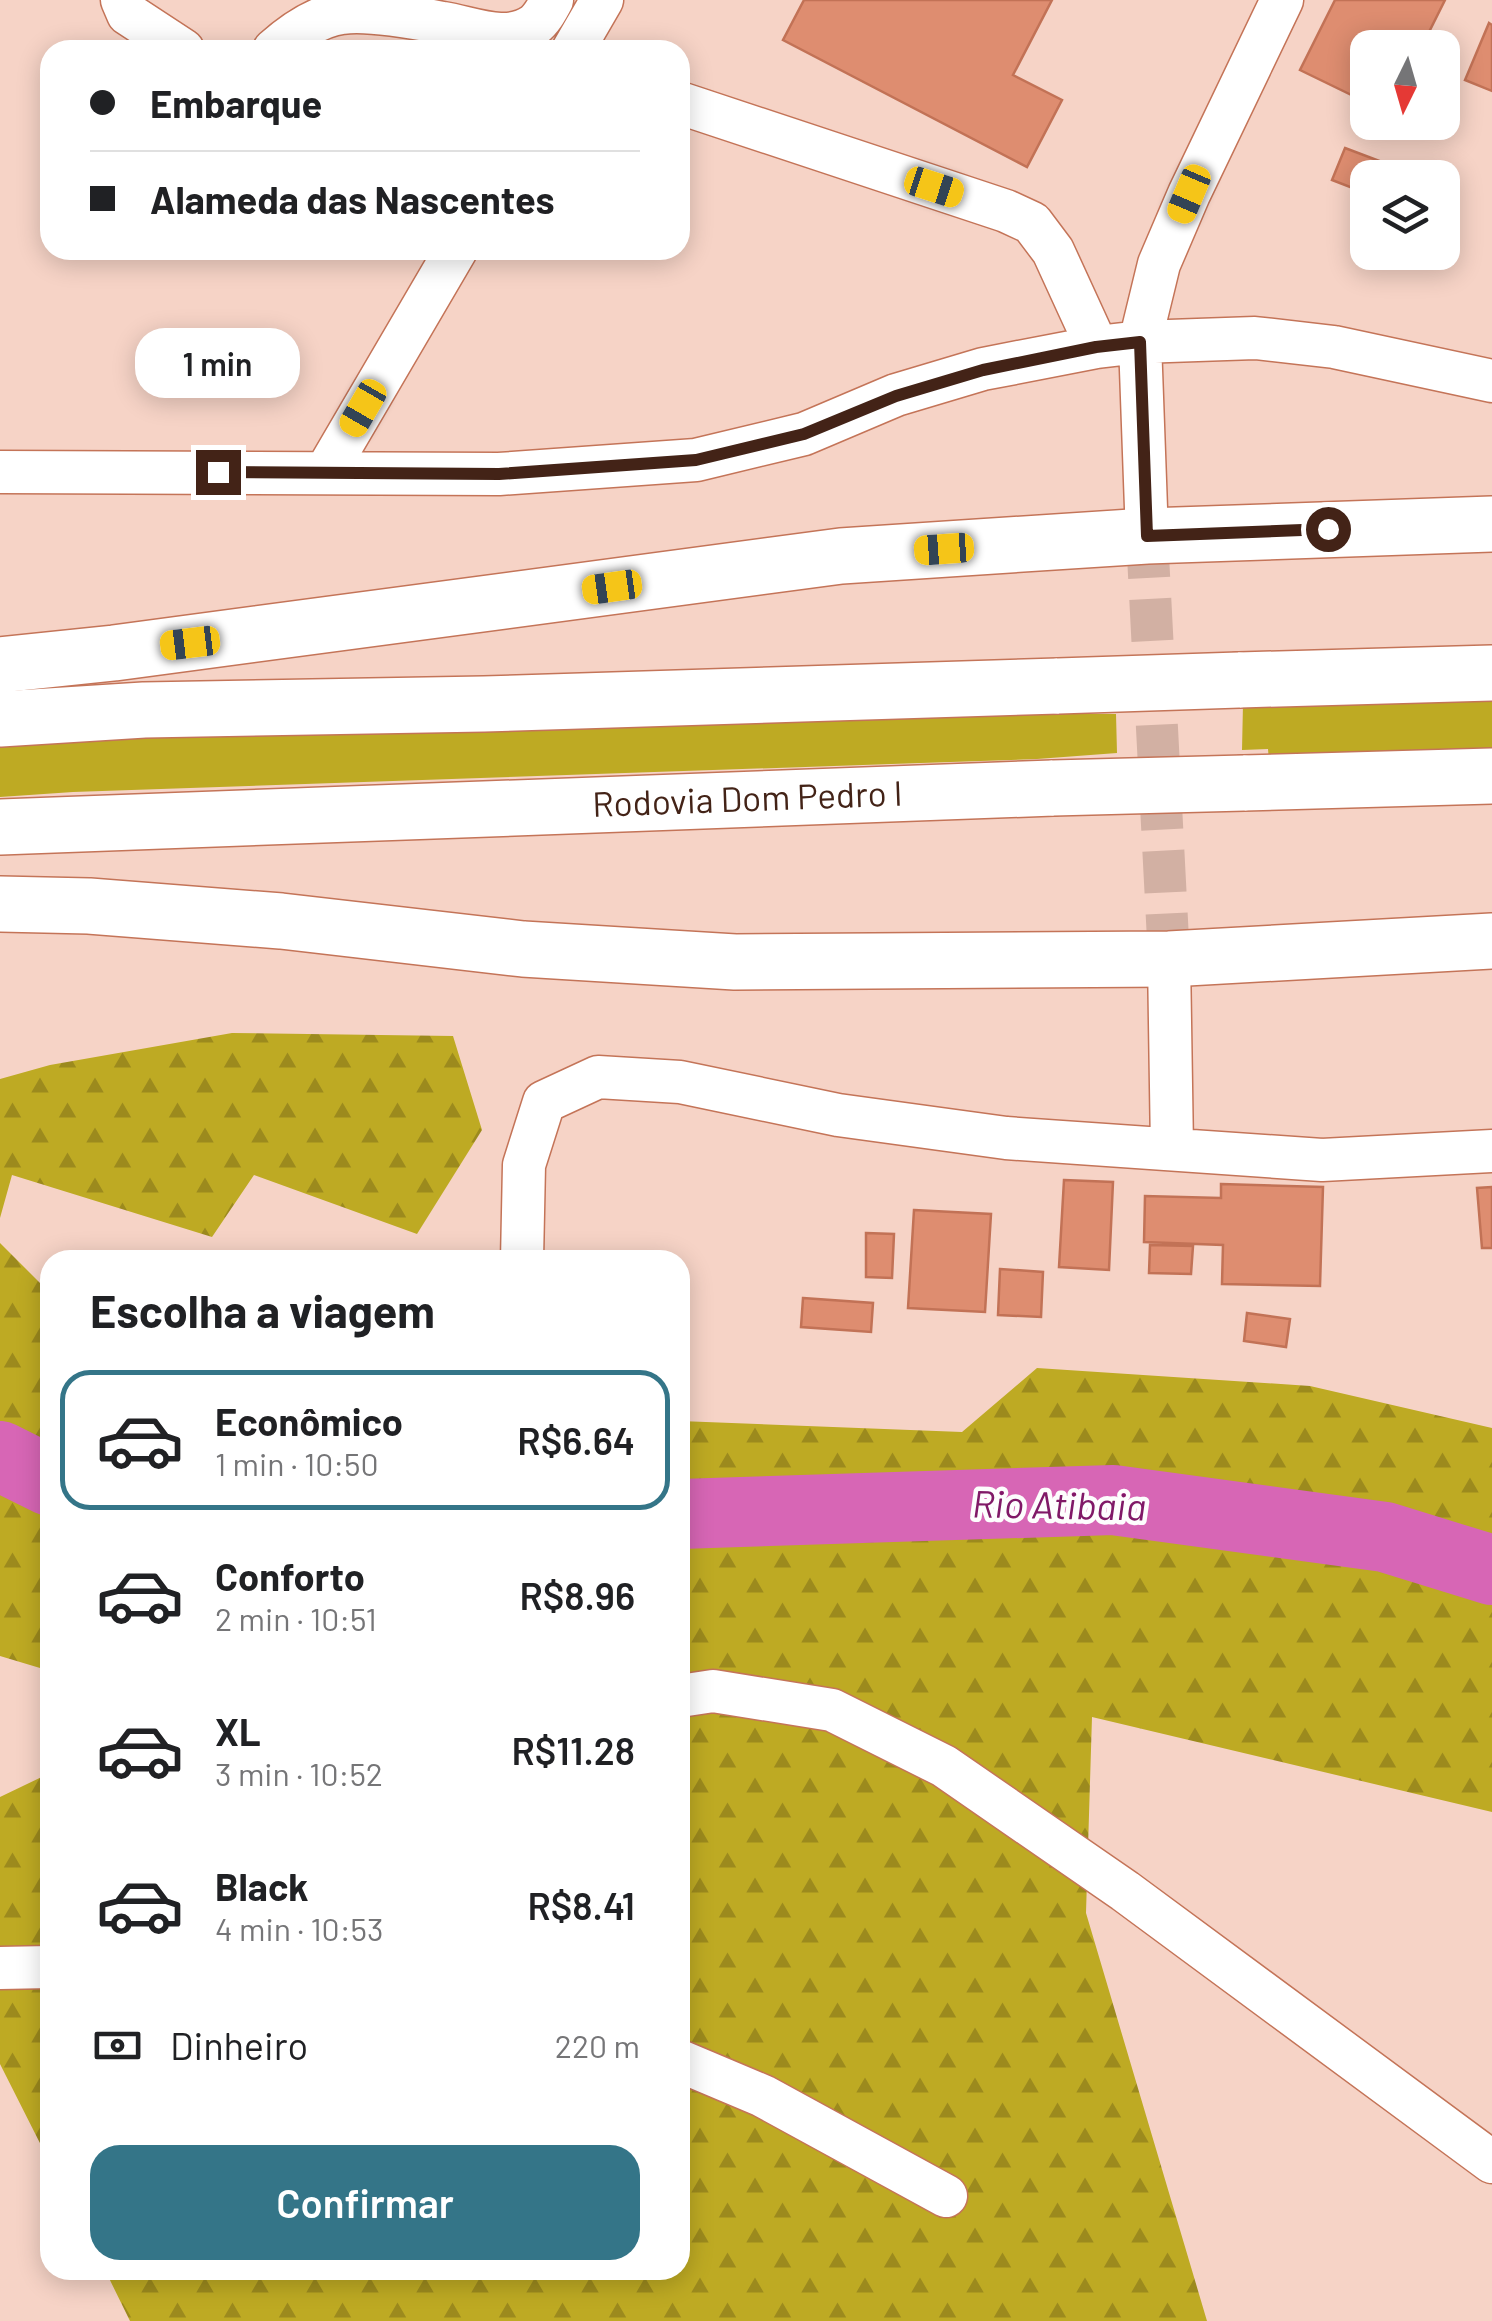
<!DOCTYPE html>
<html lang="pt">
<meta charset="utf-8">
<style>
body{margin:0;font-family:Barlow,sans-serif;background:#f6f6f6;color:#202124;height:100vh;display:flex;flex-direction:column;font-size:38px;white-space:nowrap}
*{box-sizing:border-box;margin:0}
p{font-size:32px;color:#757577}
.icon{flex:none;width:55px;height:55px;fill:none;stroke:currentColor;stroke-width:2;stroke-linecap:round;stroke-linejoin:round}
.map{position:relative;flex:1;overflow:hidden}
.sheet{position:absolute;left:40px;top:1250px;width:650px;height:1030px;display:flex;flex-direction:column;background:#fff;border-radius:30px;box-shadow:0 5px 25px #0003}
.sheet>*{flex:none}
.banner{position:absolute;left:40px;top:40px;width:650px;height:220px;border-radius:30px;box-shadow:0 5px 25px #0003;display:grid;align-content:center;height:220px;padding:0 50px;background:#fff}
.needle{width:65px;rotate:185deg}
.fabs{position:absolute;left:1350px;top:30px;display:grid;gap:20px}
.fabs a{display:grid;place-items:center;width:110px;height:110px;border-radius:20px;background:#fff;box-shadow:0 5px 25px #0003;font-size:50px}
.end{position:absolute;width:45px;height:45px;margin:-22px;border:12px solid #432317;background:#fff;box-shadow:0 0 0 5px #fff}
.from{border-radius:50%}
.bubble{position:absolute;height:70px;border-radius:30px;background:#fff;box-shadow:0 5px 25px #0003;font-size:32px;font-weight:600;line-height:70px;text-align:center}
.car{position:absolute;width:30px;height:60px;margin:-30px -15px;border-radius:12px;box-shadow:0 0 8px 2px #0007;background:linear-gradient(#f5c518 24%,#345 0 40%,#f5c518 0 76%,#345 0 86%,#f5c518 0)}
.banner b{display:flex;align-items:center;gap:35px;height:95px;font-size:38px}
.banner b+b{border-top:2px solid #e0e0e0}
.banner i{width:25px;height:25px;background:#202124}
ul{padding:0;list-style:none}
li{display:flex;align-items:center;gap:30px;height:140px;margin:0 20px 15px;padding:0 30px;border:5px solid transparent;border-radius:30px}
li div{flex:1}
li b{display:block;font-size:38px}
li em{font-style:normal;font-weight:600}
li.current{border-color:#347588}
li>.icon{width:90px;height:90px;stroke-width:1.5}
h2{padding:0 50px;font-size:45px;line-height:120px}
.pay{display:flex;align-items:center;gap:25px;height:110px;padding:0 50px;font-size:38px}
.pay p{margin-inline-start:auto}
.primary-button{display:flex;gap:20px;margin-top:auto;padding:20px 50px}
.primary-button a{flex:1;height:115px;border-radius:30px;background:#347588;color:#fff;font-size:40px;font-weight:600;line-height:115px;text-align:center}
.map>svg:first-child{display:block}
</style>
<div class="map">
<svg width="1492" height="2321" viewBox="0 0 1492 2321">
<defs>
<pattern id="forest-firs" width="22" height="20" patternUnits="userSpaceOnUse" patternTransform="scale(2.5)"><rect width="22" height="20" fill="#beaa23"/><path d="M5 1l3.5 6h-7zM16 11l3.5 6h-7z" fill="#9c8a1d"/></pattern>
</defs>
<rect width="100%" height="100%" fill="#f6d3c6"/>
<path fill="#beaa23" d="M1492 698V755L1269 761 1268 749 1242 750 1243 704Z
M955 713 1116 714 1117 753 1037 759 73 792 0 797V741Z"/>
<path fill="url(#forest-firs)" d="M232 1033 453 1036 482 1130 417 1234 254 1175 212 1237 12 1175 0 1218V1079L50 1065Z
M0 1243 50 1293V1671L0 1656Z
M1037 1368 1310 1386 1492 1428V1812L1092 1717 1086 1913 1207 2321H130L105 2270H680V1421L962 1432Z
M50 1773V2163L0 2064V1797Z"/>
<g fill="none" stroke-linecap="round" stroke-linejoin="round">
<path stroke="#d766b5" stroke-width="70" d="M0 1456 50 1481
M680 1514 1113 1500 1385 1537 1492 1570"/>
</g>
<path fill="#de8d70" stroke="#c27256" stroke-width="2.5" d="M804 0H1052L1013 75 1062 100 1027 167 783 40Z
M1335 0H1445L1421 48H1368V103L1300 70Z
M1489 23 1492 25V91L1465 80Z
M1345 148 1398 168 1395 178H1368V194L1332 180Z
M1064 1180 1113 1182 1109 1270 1059 1267Z
M1221 1184 1323 1187 1320 1286 1222 1284 1223 1245 1144 1242 1145 1196 1221 1198Z
M1492 1187V1248H1482L1477 1188Z
M914 1210 991 1214 985 1312 908 1308Z
M866 1233 894 1234 892 1278 866 1277Z
M1150 1245 1193 1246 1191 1274 1149 1273Z
M1000 1269 1043 1272 1041 1317 998 1315Z
M803 1298 873 1303 871 1332 801 1327Z
M1247 1313 1290 1319 1286 1347 1244 1341Z"/>
<g fill="none" stroke-linecap="round" stroke-linejoin="round">
<path stroke="#d2b0a3" stroke-width="42" stroke-dasharray="42 21" stroke-linecap="butt" d="M1147 536 1169 959"/>
<defs>
<path id="minor" d="M122 0 128 14 183 50
M274 50C292 34 318 16 342 13 369 9 416 18 443 23 473 28 507 44 534 25 542 19 547 9 552 0
M573 50 602 0
M680 103 1006 211 1032 223 1053 251 1097 347
M0 472 499 474 696 460 804 434 896 395 983 369 1097 347 1140 342 1255 338 1334 347 1492 381
M326 472 456 250
M1147 536 1140 342 1159 264 1189 194 1282 0
M1169 959 1172 1149
M522 1260 524 1165 544 1102 598 1077 680 1082 838 1115 1006 1138 1322 1160 1492 1151
M680 1696 713 1691 832 1710 944 1766 1125 1891 1492 2162
M0 1968 50 1967
M680 2061 763 2096 946 2196"/>
<g id="highway">
<path d="M0 665 114 653 841 556 1147 536 1492 524"/>
<path d="M1239 680 1492 673"/>
<path d="M0 719 144 710 484 704 1058 686"/>
<path d="M1244 783 1492 776"/>
<path id="s1" d="M0 827 1053 788"/>
<path d="M0 904 89 906 281 921 523 949 735 962 1169 959 1492 941"/>
</g>
</defs>
<use href="#minor" stroke="#c47458" stroke-width="45"/>
<use href="#highway" stroke="#c47458" stroke-width="58"/>
<use href="#minor" stroke="#fff" stroke-width="42"/>
<use href="#highway" stroke="#fff" stroke-width="55"/>
<defs>
<path id="highway-bridge" d="M1058 686 1239 680
M1053 788 1244 783"/>
</defs>
<use href="#highway-bridge" stroke="#c47458" stroke-width="58" stroke-linecap="butt"/>
<use href="#highway-bridge" stroke="#fff" stroke-width="55"/>
</g>
<g fill="none" stroke-linecap="round" stroke-linejoin="round">
<path stroke="#432317" stroke-width="12" d="M218 472 499 474 696 460 804 434 896 396 983 370 1096 347 1140 342 1147 536 1328 529"/>
</g>
<g text-anchor="middle" stroke-width="9" stroke-linejoin="round" paint-order="stroke">
<g font-size="35" fill="#432317" stroke="#fdfdfd">
<text dy="12" stroke="none"><textPath href="#s1" startOffset="748">Rodovia Dom Pedro I</textPath></text>
</g>
<g font-size="38" font-style="italic" fill="#801967" stroke="#fdfdfd">
<text transform="translate(1059 1506) rotate(1)" y="13">Rio Atibaia</text>
</g>
</g>
</svg>
<div class="fabs">
<a><svg class="needle" viewBox="-14 -14 28 28"><path d="M0-13l5 13h-10z" fill="#e53935"/><path d="M0 13l5-13h-10z" fill="#757577"/></svg></a>
<a><svg class="icon" aria-label="layers" viewBox="0 0 24 24"><path d="M12 4l9 5-9 5-9-5zM3 14l9 5 9-5"/></svg></a>
</div>
<i class="end from" style="left:1328px;top:529px"></i>
<i class="end" style="left:218px;top:472px"></i>
<div class="bubble" style="left:135px;top:328px;width:165px">1 min</div>
<i class="car" style="left:934px;top:187px;rotate:108deg"></i>
<i class="car" style="left:1189px;top:194px;rotate:203deg"></i>
<i class="car" style="left:363px;top:408px;rotate:210deg"></i>
<i class="car" style="left:944px;top:549px;rotate:266deg"></i>
<i class="car" style="left:612px;top:587px;rotate:262deg"></i>
<i class="car" style="left:190px;top:643px;rotate:263deg"></i>
<div class="banner">
<b><i class="from"></i>Embarque</b>
<b><i></i>Alameda das Nascentes</b>
</div>
<section class="sheet">
<h2>Escolha a viagem</h2>
<ul>
<li class="current"><svg class="icon" aria-label="car" viewBox="0 0 24 24"><path d="M5 17H2v-5l4-1 3-4h7l3 4 3 1v5h-3M9 17h6M6 11h13"/><circle cx="7" cy="17" r="2"/><circle cx="17" cy="17" r="2"/></svg><div><b>Econômico</b><p>1 min · 10:50</p></div><em>R$6.64</em></li>
<li><svg class="icon" aria-label="car" viewBox="0 0 24 24"><path d="M5 17H2v-5l4-1 3-4h7l3 4 3 1v5h-3M9 17h6M6 11h13"/><circle cx="7" cy="17" r="2"/><circle cx="17" cy="17" r="2"/></svg><div><b>Conforto</b><p>2 min · 10:51</p></div><em>R$8.96</em></li>
<li><svg class="icon" aria-label="car" viewBox="0 0 24 24"><path d="M5 17H2v-5l4-1 3-4h7l3 4 3 1v5h-3M9 17h6M6 11h13"/><circle cx="7" cy="17" r="2"/><circle cx="17" cy="17" r="2"/></svg><div><b>XL</b><p>3 min · 10:52</p></div><em>R$11.28</em></li>
<li><svg class="icon" aria-label="car" viewBox="0 0 24 24"><path d="M5 17H2v-5l4-1 3-4h7l3 4 3 1v5h-3M9 17h6M6 11h13"/><circle cx="7" cy="17" r="2"/><circle cx="17" cy="17" r="2"/></svg><div><b>Black</b><p>4 min · 10:53</p></div><em>R$8.41</em></li>
</ul>
<div class="pay"><svg class="icon" aria-label="cash" viewBox="0 0 24 24"><path d="M3 7h18v10H3z"/><circle cx="12" cy="12" r="2"/></svg>Dinheiro<p>220 m</p></div>
<div class="primary-button"><a>Confirmar</a></div>
</section>
</div>
